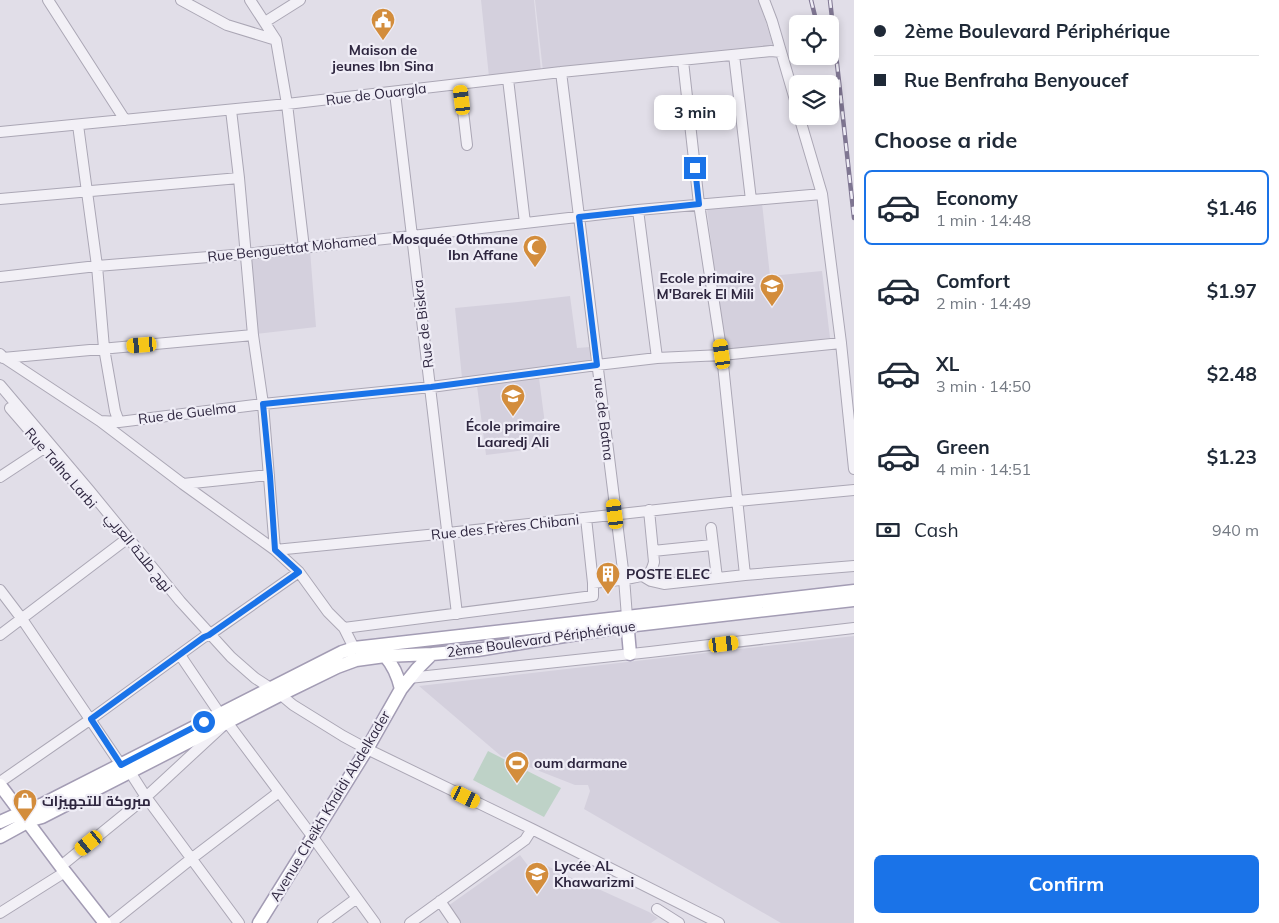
<!DOCTYPE html>
<meta charset="utf-8">
<style>
body{margin:0;font-family:Mulish,Cairo,sans-serif;background:#f2f2f3;color:#1f2937;height:100vh;display:flex;flex-direction:column;font-size:19px;white-space:nowrap}
*{box-sizing:border-box;margin:0}
p{font-size:16px;color:#747a83}
.icon{flex:none;width:28px;height:28px;fill:none;stroke:currentColor;stroke-width:2;stroke-linecap:round;stroke-linejoin:round}
.map{position:relative;flex:1;overflow:hidden}
.drawer{display:flex;flex-direction:column;background:#fff;width:425px}
.drawer>*{flex:none}
.banner{display:grid;align-content:center;height:110px;padding:0 20px;background:#fff}
.tools{position:absolute;left:789px;top:15px;display:grid;gap:10px}
.tools a{display:grid;place-items:center;width:50px;height:50px;border-radius:8px;background:#fff;box-shadow:0 2px 8px #0003;font-size:25px}
.end{position:absolute;width:22px;height:22px;margin:-11px;border:6px solid #1a73e8;background:#fff;box-shadow:0 0 0 2px #fff}
.from{border-radius:50%}
.bubble{position:absolute;height:35px;border-radius:8px;background:#fff;box-shadow:0 2px 8px #0003;font-size:16px;font-weight:700;line-height:35px;text-align:center}
.car{position:absolute;width:15px;height:30px;margin:-15px -8px;border-radius:6px;box-shadow:0 0 4px 1px #0007;background:linear-gradient(#f5c518 24%,#345 0 40%,#f5c518 0 76%,#345 0 86%,#f5c518 0)}
.banner b{display:flex;align-items:center;gap:18px;height:48px;font-size:19px}
.banner b+b{border-top:1px solid #e0e1e3}
.banner i{width:12px;height:12px;background:#1f2937}
ul{padding:0;list-style:none}
li{display:flex;align-items:center;gap:15px;height:75px;margin:0 10px 8px;padding:0 10px;border:2px solid transparent;border-radius:8px}
li div{flex:1}
li b{display:block;font-size:19px}
li em{font-style:normal;font-weight:700}
li.on{border-color:#1a73e8}
li>.icon{width:45px;height:45px;stroke-width:1.5}
h2{padding:0 20px;font-size:22px;line-height:60px}
.pay{display:flex;align-items:center;gap:12px;height:55px;padding:0 20px;font-size:19px}
.pay p{margin-inline-start:auto}
.action{display:flex;gap:10px;margin-top:auto;padding:10px 20px}
.action a{flex:1;height:58px;border-radius:8px;background:#1a73e8;color:#fff;font-size:20px;font-weight:700;line-height:58px;text-align:center}
main{display:flex;flex:1;min-height:0}
.map>svg:first-child{display:block}
</style>
<main>
<div class="map">
<svg width="854" height="923" viewBox="0 0 854 923">
<rect width="100%" height="100%" fill="#e1dee8"/>
<path fill="#d4d0dd" d="M481 0H534L541 71 489 77Z
M535 0H759L774 49 543 71Z
M762 203 770 276 822 271 830 338 724 351 707 209Z
M310 250 316 327 256 334 250 257Z
M570 296 577 348 590 347 592 361 462 378 455 308 518 302Z
M539 378 548 447 486 455 477 386Z
M854 636V923H781L584 809 590 791 588 785H575L501 756 419 686Z
M520 855 529 867 537 861 574 879 579 885 583 882 649 912 658 918 651 923H461L448 906Z"/>
<path fill="#bed2c7" d="M488 751 561 788 544 817 473 780Z"/>
<g fill="none" stroke-linecap="round" stroke-linejoin="round">
<defs>
<path id="minor" d="M48 0 125 120
M181 0 227 25 276 40
M250 0 276 40 287 104 304 248
M764 0 772 21 798 110
M265 22 300 0
M734 55 751 200
M683 61 699 204 722 355 745 575
M561 72 624 578 627 617
M508 79 525 223
M460 85 467 145
M395 93 457 614
M231 110 239 178 253 335 263 404 275 550 448 533 738 501 854 490
M799 116 822 194 841 343 854 469
M78 125 97 266 104 348 115 411 119 422
M0 132 287 104 561 72 771 51 781 52
M0 199 239 178
M638 210 657 358
M0 277 97 266 246 254 412 236 638 210 822 194
M0 354 3 357 100 421 183 484 275 550 299 572 328 612 344 628 354 648
M3 358 253 335
M0 385 89 490 180 601 231 657 255 678 281 695 293 705 343 736 367 749 532 829 719 923
M10 408 74 482
M100 421 119 422 263 404 431 387 597 365 657 358 722 355 841 343
M0 477 44 448
M183 484 269 475
M711 528 717 578
M653 551 712 545
M641 575 651 581 664 584 745 575 854 566
M593 583C604 582 641 578 649 573 652 570 653 566 654 562L649 510
M0 590 22 619 121 765
M344 628 593 596V583L586 518
M0 635 124 541
M180 655 220 714
M409 678 650 652 854 628
M130 772 146 797 239 923
M0 782 91 719 204 637 209 635 299 572
M61 866 146 797 227 722 312 836 375 923
M440 901 455 923
M657 909 679 923
M0 913 65 872
M111 923 191 859 279 792
M323 923 357 898
M410 923 525 840 532 829"/>
<path id="major" d="M627 620 630 654
M385 656C394 666 398 676 401 689
M0 785 65 872 105 923
M0 822 27 810 43 804 342 652 354 648 854 591
M0 837 31 820 42 817 284 693 337 667 356 660 385 656 432 654 477 650 627 626 854 600
M259 923 367 749 401 689 417 669 432 654"/>
</defs>
<use href="#minor" stroke="#aba7b5" stroke-width="12"/>
<use href="#major" stroke="#a39cb4" stroke-width="15"/>
<use href="#minor" stroke="#f2f0f6" stroke-width="10"/>
<use href="#major" stroke="#fff" stroke-width="12"/>
<defs>
<path id="rail" d="M811 0 817 24
M830 0 854 218"/>
</defs>
<use href="#rail" stroke="#7f7692" stroke-width="4.5"/>
<use href="#rail" stroke="#efedf6" stroke-width="2.5" stroke-dasharray="8" stroke-linecap="butt"/>
</g>
<g fill="none" stroke-linecap="round" stroke-linejoin="round">
<path stroke="#1a73e8" stroke-width="6" d="M204 722 121 765 91 719 204 637 209 635 299 572 275 550 270 476 263 404 431 387 597 365 579 217 699 204 695 168"/>
</g>
<defs>
<symbol id="civic-pin" viewBox="-11 -11 22 30"><path d="M0 17L-7.5 6A9.5 9.5 0 1 1 7.5 6Z" fill="#d38d3c" stroke="#efedf6"/><path d="M-.6-6.5H3V-4.5H.6V-3L4-1V1h2V6H-6V1h2V-1L-.6-3ZM-1.2 2.5V6h2.4V2.5Z" fill="#fff"/></symbol>
<symbol id="mosque-pin" viewBox="-11 -11 22 30"><path d="M0 17L-7.5 6A9.5 9.5 0 1 1 7.5 6Z" fill="#d38d3c" stroke="#efedf6"/><path d="M3.5-4.9A6 6 0 1 0 3.5 4.9A5 5 0 1 1 3.5-4.9Z" fill="#fff"/></symbol>
<symbol id="school-pin" viewBox="-11 -11 22 30"><path d="M0 17L-7.5 6A9.5 9.5 0 1 1 7.5 6Z" fill="#d38d3c" stroke="#efedf6"/><path d="M0-5L7-2L0 1L-7-2ZM-4 1L0 2.5L4 1V4Q0 6-4 4Z" fill="#fff"/></symbol>
<symbol id="building-pin" viewBox="-11 -11 22 30"><path d="M0 17L-7.5 6A9.5 9.5 0 1 1 7.5 6Z" fill="#d38d3c" stroke="#efedf6"/><path d="M-4-6H4V6H1V3H-1V6H-4ZM-2.5-4.3h1.7v1.8h-1.7ZM.8-4.3h1.7v1.8H.8ZM-2.5-1h1.7V.8h-1.7ZM.8-1h1.7V.8H.8Z" fill="#fff"/></symbol>
<symbol id="stadium-pin" viewBox="-11 -11 22 30"><path d="M0 17L-7.5 6A9.5 9.5 0 1 1 7.5 6Z" fill="#d38d3c" stroke="#efedf6"/><path d="M0-5a6.5 5 0 1 0 0 10a6.5 5 0 1 0 0-10ZM-3.5-1.8h7v3.6h-7Z" fill="#fff"/></symbol>
<symbol id="shop-pin" viewBox="-11 -11 22 30"><path d="M0 17L-7.5 6A9.5 9.5 0 1 1 7.5 6Z" fill="#d38d3c" stroke="#efedf6"/><path d="M-5-2.5h2.3a2.7 3.5 0 0 1 5.4 0H5L5.5 6h-11ZM-1.5-2.5h3a1.5 2.3 0 0 0-3 0Z" fill="#fff"/></symbol>
</defs>
<g fill-rule="evenodd">
<use href="#civic-pin" x="369" y="6" width="28" height="38"/>
<use href="#mosque-pin" x="521" y="233" width="28" height="38"/>
<use href="#school-pin" x="758" y="272" width="28" height="38"/>
<use href="#school-pin" x="499" y="382" width="28" height="38"/>
<use href="#building-pin" x="594" y="560" width="28" height="38"/>
<use href="#stadium-pin" x="503" y="749" width="28" height="38"/>
<use href="#shop-pin" x="11" y="787" width="28" height="38"/>
<use href="#school-pin" x="523" y="860" width="28" height="38"/>
</g>
<g text-anchor="middle" stroke-width="4.5" stroke-linejoin="round" paint-order="stroke">
<g font-size="14" font-weight="bold" fill="#2e263f" stroke="#efedf6" text-anchor="start">
<text x="383" y="55" text-anchor="middle">Maison de<tspan x="383" dy="16">jeunes Ibn Sina</tspan></text>
<text x="518" y="244" text-anchor="end">Mosquée Othmane<tspan x="518" dy="16">Ibn Affane</tspan></text>
<text x="754" y="283" text-anchor="end">Ecole primaire<tspan x="754" dy="16">M'Barek El Mili</tspan></text>
<text x="513" y="431" text-anchor="middle">École primaire<tspan x="513" dy="16">Laaredj Ali</tspan></text>
<text x="626" y="579">POSTE ELEC</text>
<text x="534" y="768">oum darmane</text>
<text x="42" y="806">مبروكة للتجهيزات</text>
<text x="554" y="871">Lycée AL<tspan x="554" dy="16">Khawarizmi</tspan></text>
</g>
<g font-size="14" fill="#2e263f" stroke="#efedf6">
<text transform="translate(376 94) rotate(-7)" y="5">Rue de Ouargla</text>
<text transform="translate(292 248) rotate(-6)" y="5">Rue Benguettat Mohamed</text>
<text transform="translate(423 324) rotate(-97)" y="5">Rue de Biskra</text>
<text transform="translate(187 413) rotate(-7)" y="5">Rue de Guelma</text>
<text transform="translate(604 419) rotate(83)" y="5">rue de Batna</text>
<text transform="translate(61 468) rotate(49)" y="5">Rue Talha Larbi</text>
<text transform="translate(505 527) rotate(-6)" y="5">Rue des Frères Chibani</text>
<text transform="translate(139 552) rotate(51)" y="5">نهج طلحة العربي</text>
<text transform="translate(541 639) rotate(-8)" y="5">2ème Boulevard Périphérique</text>
<text transform="translate(330 806) rotate(-59)" y="5">Avenue Cheïkh Khaldi Abdelkader</text>
</g>
</g>
</svg>
<div class="tools">
<a><svg class="icon" aria-label="locate" viewBox="0 0 24 24"><circle cx="12" cy="12" r="6"/><path d="M12 2v4M12 18v4M2 12h4M18 12h4"/></svg></a>
<a><svg class="icon" aria-label="layers" viewBox="0 0 24 24"><path d="M12 4l9 5-9 5-9-5zM3 14l9 5 9-5"/></svg></a>
</div>
<i class="end from" style="left:204px;top:722px"></i>
<i class="end" style="left:695px;top:168px"></i>
<div class="bubble" style="left:654px;top:95px;width:82px">3 min</div>
<i class="car" style="left:462px;top:100px;rotate:353deg"></i>
<i class="car" style="left:142px;top:345px;rotate:265deg"></i>
<i class="car" style="left:722px;top:354px;rotate:352deg"></i>
<i class="car" style="left:615px;top:514px;rotate:353deg"></i>
<i class="car" style="left:724px;top:644px;rotate:83deg"></i>
<i class="car" style="left:466px;top:797px;rotate:116deg"></i>
<i class="car" style="left:89px;top:843px;rotate:231deg"></i>
</div>
<section class="drawer">
<div class="banner">
<b><i class="from"></i>2ème Boulevard Périphérique</b>
<b><i></i>Rue Benfraha Benyoucef</b>
</div>
<h2>Choose a ride</h2>
<ul>
<li class="on"><svg class="icon" aria-label="car" viewBox="0 0 24 24"><path d="M5 17H2v-5l4-1 3-4h7l3 4 3 1v5h-3M9 17h6M6 11h13"/><circle cx="7" cy="17" r="2"/><circle cx="17" cy="17" r="2"/></svg><div><b>Economy</b><p>1 min · 14:48</p></div><em>$1.46</em></li>
<li><svg class="icon" aria-label="car" viewBox="0 0 24 24"><path d="M5 17H2v-5l4-1 3-4h7l3 4 3 1v5h-3M9 17h6M6 11h13"/><circle cx="7" cy="17" r="2"/><circle cx="17" cy="17" r="2"/></svg><div><b>Comfort</b><p>2 min · 14:49</p></div><em>$1.97</em></li>
<li><svg class="icon" aria-label="car" viewBox="0 0 24 24"><path d="M5 17H2v-5l4-1 3-4h7l3 4 3 1v5h-3M9 17h6M6 11h13"/><circle cx="7" cy="17" r="2"/><circle cx="17" cy="17" r="2"/></svg><div><b>XL</b><p>3 min · 14:50</p></div><em>$2.48</em></li>
<li><svg class="icon" aria-label="car" viewBox="0 0 24 24"><path d="M5 17H2v-5l4-1 3-4h7l3 4 3 1v5h-3M9 17h6M6 11h13"/><circle cx="7" cy="17" r="2"/><circle cx="17" cy="17" r="2"/></svg><div><b>Green</b><p>4 min · 14:51</p></div><em>$1.23</em></li>
</ul>
<div class="pay"><svg class="icon" aria-label="cash" viewBox="0 0 24 24"><path d="M3 7h18v10H3z"/><circle cx="12" cy="12" r="2"/></svg>Cash<p>940 m</p></div>
<div class="action"><a>Confirm</a></div>
</section>
</main>
